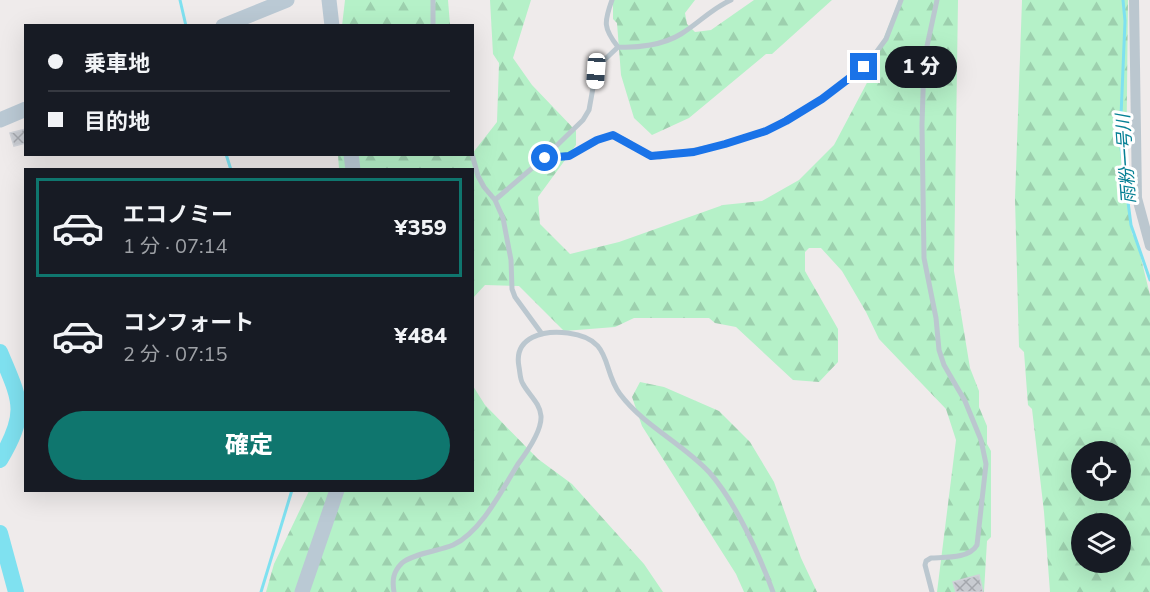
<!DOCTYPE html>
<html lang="ja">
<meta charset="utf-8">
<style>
body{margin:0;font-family:"Nunito Sans","Noto Sans JP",sans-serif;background:#242831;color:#f1f3f6;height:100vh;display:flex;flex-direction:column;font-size:22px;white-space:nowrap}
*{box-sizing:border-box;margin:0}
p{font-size:20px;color:#9ea1a6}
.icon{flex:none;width:33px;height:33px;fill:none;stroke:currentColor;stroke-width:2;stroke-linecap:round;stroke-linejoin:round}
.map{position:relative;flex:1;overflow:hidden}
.side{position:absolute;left:24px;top:168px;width:450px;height:324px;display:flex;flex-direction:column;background:#171b24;border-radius:0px;box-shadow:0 6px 24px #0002}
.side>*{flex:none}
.top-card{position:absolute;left:24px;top:24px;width:450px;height:132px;border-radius:0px;box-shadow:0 6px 24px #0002;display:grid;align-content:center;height:132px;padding:0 24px;background:#171b24}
.controls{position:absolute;left:1071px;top:441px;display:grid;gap:12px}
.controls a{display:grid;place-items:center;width:60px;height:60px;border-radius:50%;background:#171b24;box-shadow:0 6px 24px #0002;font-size:30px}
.end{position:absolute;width:27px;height:27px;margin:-14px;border:8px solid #1a73e8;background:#fff;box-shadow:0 0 0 3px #fff}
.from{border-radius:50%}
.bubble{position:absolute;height:42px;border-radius:21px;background:#171b24;box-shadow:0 6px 24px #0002;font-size:20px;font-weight:800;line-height:42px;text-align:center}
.car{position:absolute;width:18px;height:36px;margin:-18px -9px;border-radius:8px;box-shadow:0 0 4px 2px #0007;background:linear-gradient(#fff 24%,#345 0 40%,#fff 0 76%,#345 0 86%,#fff 0)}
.top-card b{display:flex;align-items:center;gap:21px;height:57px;font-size:22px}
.top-card b+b{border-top:2px solid #363941}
.top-card i{width:15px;height:15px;background:#f1f3f6}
ul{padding:10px 0 0;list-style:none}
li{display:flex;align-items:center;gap:18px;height:99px;margin:0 12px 9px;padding:0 12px;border:3px solid transparent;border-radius:0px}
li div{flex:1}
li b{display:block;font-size:22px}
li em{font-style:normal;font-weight:800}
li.on{border-color:#0f766e}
li>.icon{width:54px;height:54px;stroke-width:1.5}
.action{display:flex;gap:12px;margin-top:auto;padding:12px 24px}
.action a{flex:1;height:69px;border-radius:36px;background:#0f766e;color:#fff;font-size:24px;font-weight:800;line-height:69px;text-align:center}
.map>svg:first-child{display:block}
</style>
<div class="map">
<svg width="1150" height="592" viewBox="0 0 1150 592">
<defs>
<pattern id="forest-firs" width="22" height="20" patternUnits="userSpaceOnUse" patternTransform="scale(1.5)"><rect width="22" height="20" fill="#b5f1c8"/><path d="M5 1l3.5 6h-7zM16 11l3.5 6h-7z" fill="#9dd0ae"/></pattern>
<pattern id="building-cross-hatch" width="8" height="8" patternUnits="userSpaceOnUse" patternTransform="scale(1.5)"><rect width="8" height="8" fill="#c8cbd1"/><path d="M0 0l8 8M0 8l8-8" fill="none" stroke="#a4a7ad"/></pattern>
</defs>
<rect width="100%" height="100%" fill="#efebeb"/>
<path fill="url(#forest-firs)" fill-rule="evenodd" d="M345 0H448L450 25 342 26Z
M490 0H531L513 58 532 85 576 131V145L538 197 540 224 570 254 619 242 723 205 762 201 799 180 834 145 870 77 883 40 899 0H958L954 271 970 368 979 391V407L987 426V444L991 451V537L987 541 984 592H937L956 440 946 409 879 339 866 312 842 271 821 248H809L805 252V271L838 329V362L819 382 793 380 736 327 715 323 709 318H634L615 327 564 331 519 286 485 285 473 298 472 170 339 169 338 155 472 154 497 122 499 63 493 54Z
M613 0H695L685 13 687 24 695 32 711 30 754 0H832L772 54H766L689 118 652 135 634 118 621 75 617 23 613 19Z
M1022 0H1128L1126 184 1132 234 1136 238 1150 295V592H1050L1044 512 1032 409 1028 405 1024 352 1019 347 1015 199ZM1082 452H1120V490H1082ZM1082 524H1120V562H1082Z
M640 382 664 387 719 411 750 442 774 482 801 558 817 592H744L736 574 642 426 632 397Z
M473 386 485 405 538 459 572 484 644 564 663 592H266L274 564 309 491 472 490Z"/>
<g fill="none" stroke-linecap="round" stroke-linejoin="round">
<path stroke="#7fe1f0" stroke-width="3" d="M180 0 186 26
M1123 0 1125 21 1120 140 1131 225 1150 280
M226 154 231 170
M261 592 292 490"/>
<path stroke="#7fe1f0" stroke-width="16" d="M0 352C20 400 29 411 0 460
M0 533 16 592"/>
</g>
<path fill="url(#building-cross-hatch)" stroke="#cfd2d8" stroke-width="1.5" d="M26 129V143L14 146 10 133Z
M979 575 983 592H956L953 582Z"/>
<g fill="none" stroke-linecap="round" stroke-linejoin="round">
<path stroke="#bbc7cf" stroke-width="5" d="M612 0C604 22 603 28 618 47
M433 26V0
M472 154 478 176 484 187 495 200 503 218 511 260 512 289 515 297 542 334
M545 157 569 156 608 136C627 134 640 156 660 157L725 144 766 131 822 99 864 67 872 58 886 39 901 0
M495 200 545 157 583 120 589 110 596 71 599 65 618 47C638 48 663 45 681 34 699 23 711 9 731 0
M394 592C392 580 393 572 402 563 412 554 439 551 453 545 481 532 502 490 518 464 527 452 542 431 541 416 540 403 529 395 523 384 520 380 520 372 519 367 513 336 545 330 568 333 614 339 601 369 620 394 644 426 682 443 709 472 735 501 760 556 773 592
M932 592 925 565 926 561 931 558C945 557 969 559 977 545L986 464 981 440 965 401 944 365 939 350 936 318 924 258 922 125 924 60 937 0"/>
<path stroke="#bbc7cf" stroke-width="10" d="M1134 0 1137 198 1150 246"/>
<path stroke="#bac9d4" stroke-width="15" d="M329 0 332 26
M223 26 287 0
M0 120 26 109
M351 154 353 170
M302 592 337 490"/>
</g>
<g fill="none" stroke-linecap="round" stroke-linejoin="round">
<path stroke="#1a73e8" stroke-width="8" d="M545 158 569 156 597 140 613 135 651 156 694 152 725 144 766 131 786 121 822 99 864 67"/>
</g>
<g text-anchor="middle" stroke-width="6" stroke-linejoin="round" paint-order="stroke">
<g font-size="18" font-style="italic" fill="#068095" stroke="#fff">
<text transform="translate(1126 159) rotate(-94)" y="6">雨粉一号川</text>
</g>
</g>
</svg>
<div class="controls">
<a><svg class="icon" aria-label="locate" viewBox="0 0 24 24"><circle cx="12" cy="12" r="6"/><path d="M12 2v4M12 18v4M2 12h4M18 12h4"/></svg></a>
<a><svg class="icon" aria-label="layers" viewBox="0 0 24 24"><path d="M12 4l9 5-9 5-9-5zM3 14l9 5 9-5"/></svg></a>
</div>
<i class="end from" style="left:545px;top:158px"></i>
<i class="end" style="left:864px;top:67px"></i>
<div class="bubble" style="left:885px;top:46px;width:72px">1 分</div>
<i class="car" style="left:596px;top:71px;rotate:184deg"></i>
<div class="top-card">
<b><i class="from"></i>乗車地</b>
<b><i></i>目的地</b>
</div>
<section class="side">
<ul>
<li class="on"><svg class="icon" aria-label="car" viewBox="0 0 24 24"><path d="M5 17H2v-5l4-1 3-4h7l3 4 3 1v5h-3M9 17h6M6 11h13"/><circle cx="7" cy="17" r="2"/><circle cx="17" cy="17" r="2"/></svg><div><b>エコノミー</b><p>1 分 · 07:14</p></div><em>¥359</em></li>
<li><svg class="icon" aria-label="car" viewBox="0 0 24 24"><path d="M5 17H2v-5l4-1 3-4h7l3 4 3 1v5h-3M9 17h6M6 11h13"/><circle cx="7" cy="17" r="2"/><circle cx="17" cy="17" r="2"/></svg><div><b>コンフォート</b><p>2 分 · 07:15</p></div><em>¥484</em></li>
</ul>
<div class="action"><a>確定</a></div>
</section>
</div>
